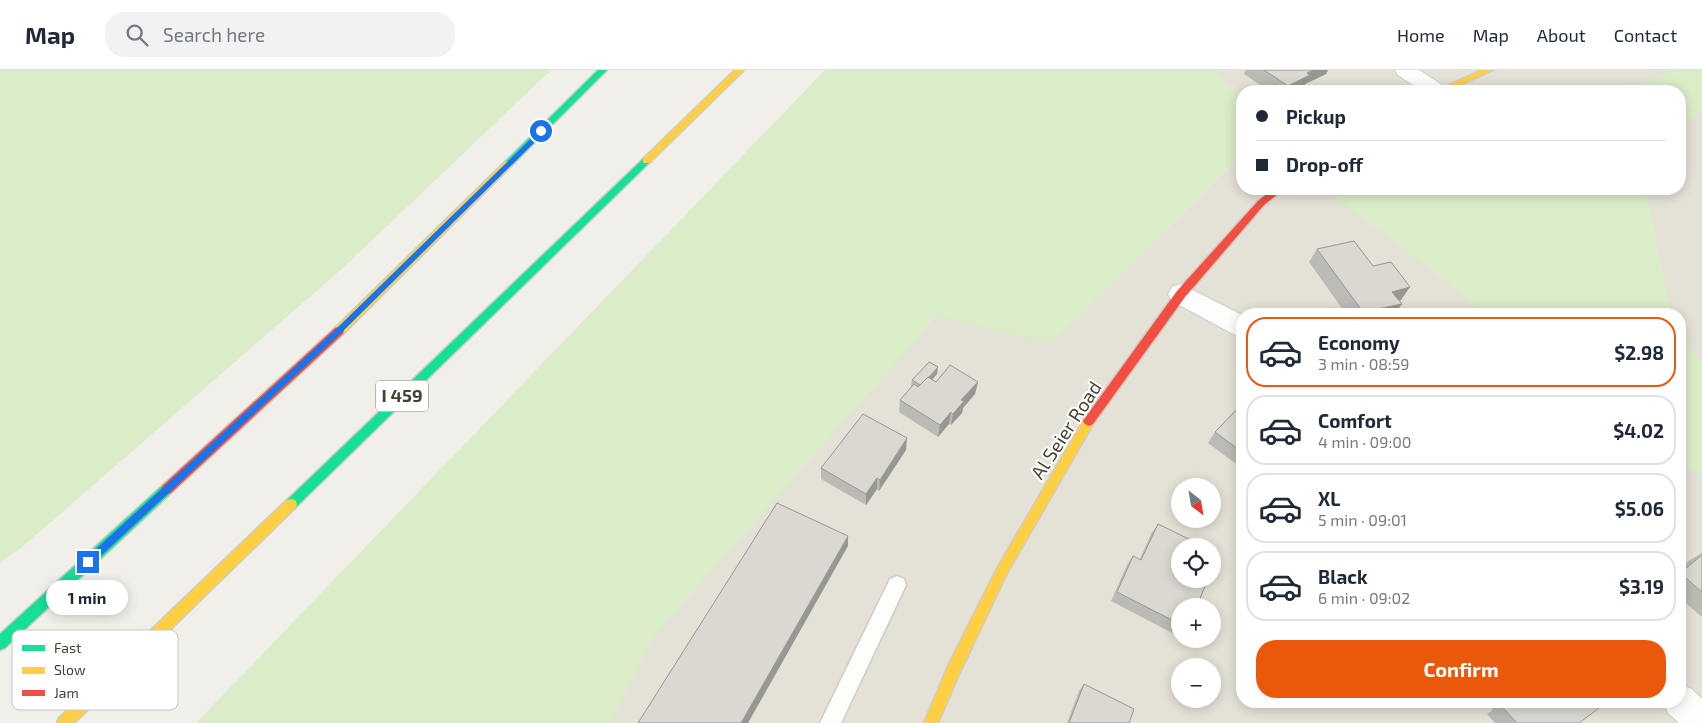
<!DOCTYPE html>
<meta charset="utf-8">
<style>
body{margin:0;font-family:"Exo 2",sans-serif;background:#f2f2f3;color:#1f2937;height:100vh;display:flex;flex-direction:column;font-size:19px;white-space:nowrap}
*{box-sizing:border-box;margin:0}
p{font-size:16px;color:#747a83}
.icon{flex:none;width:28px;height:28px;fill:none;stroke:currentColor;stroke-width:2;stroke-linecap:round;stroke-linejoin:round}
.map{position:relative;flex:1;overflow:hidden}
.drawer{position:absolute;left:1236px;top:238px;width:450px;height:400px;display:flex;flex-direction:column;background:#fff;border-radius:20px;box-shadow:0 2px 12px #0003}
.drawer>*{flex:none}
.banner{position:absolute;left:1236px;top:15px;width:450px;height:110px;border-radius:20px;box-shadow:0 2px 12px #0003;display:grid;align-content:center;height:110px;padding:0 20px;background:#fff}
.needle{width:32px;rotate:149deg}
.fabs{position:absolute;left:1171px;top:408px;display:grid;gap:10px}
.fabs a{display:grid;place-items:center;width:50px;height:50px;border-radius:50%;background:#fff;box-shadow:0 2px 12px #0003;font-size:25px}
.end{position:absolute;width:22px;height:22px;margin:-11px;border:6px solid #1a73e8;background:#fff;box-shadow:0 0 0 2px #fff}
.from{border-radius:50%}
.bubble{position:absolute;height:35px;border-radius:18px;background:#fff;box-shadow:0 2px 12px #0003;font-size:16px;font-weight:700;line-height:35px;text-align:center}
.banner b{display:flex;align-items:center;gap:18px;height:48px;font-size:19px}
.banner b+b{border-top:1px solid #e0e1e3}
.banner i{width:12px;height:12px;background:#1f2937}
ul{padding:9px 0 0;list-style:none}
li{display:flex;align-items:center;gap:15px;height:70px;margin:0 10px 8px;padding:0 10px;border:2px solid #e0e1e3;border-radius:20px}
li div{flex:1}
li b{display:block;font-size:19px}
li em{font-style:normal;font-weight:700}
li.current{border-color:#ea580c}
li>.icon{width:45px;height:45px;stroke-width:1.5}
.primary-button{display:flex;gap:10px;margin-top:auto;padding:10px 20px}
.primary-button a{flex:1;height:58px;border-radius:20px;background:#ea580c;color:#fff;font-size:20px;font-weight:700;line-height:58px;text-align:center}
header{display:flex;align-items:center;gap:30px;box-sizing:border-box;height:70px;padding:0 25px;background:#fff;border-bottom:1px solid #e0e1e3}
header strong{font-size:24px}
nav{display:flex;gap:28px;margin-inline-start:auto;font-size:18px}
.search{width:350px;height:45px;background:#f2f2f3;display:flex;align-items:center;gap:12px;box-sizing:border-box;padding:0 18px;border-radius:20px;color:#747a83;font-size:19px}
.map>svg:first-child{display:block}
</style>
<header>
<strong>Map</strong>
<div class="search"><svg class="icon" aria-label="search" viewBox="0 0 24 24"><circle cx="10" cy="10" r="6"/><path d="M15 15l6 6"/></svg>Search here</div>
<nav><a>Home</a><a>Map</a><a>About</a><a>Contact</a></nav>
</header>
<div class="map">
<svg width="1702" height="653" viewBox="0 0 1702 653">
<rect width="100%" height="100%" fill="#f0efe9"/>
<path fill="#e4e1d6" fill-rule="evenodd" d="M1200 0H1702V653H481L941 206 1242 38V119H1680V21H1242V37ZM1242 244H1680V631H1242ZM1180 416H1212V449H1180ZM1180 476H1212V509H1180ZM1180 536H1212V569H1180ZM1180 596H1212V629H1180Z"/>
<path fill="#dbecc9" d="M0 0H551L344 197 21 478 0 492Z
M825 0H1215L1242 29V86L1052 273 937 246 653 567 610 653H196Z
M1671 0H1702V42L1680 55V21H1630Z
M1350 119H1646L1671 244H1488L1335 127Z
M1680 266 1702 292V408L1680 391Z"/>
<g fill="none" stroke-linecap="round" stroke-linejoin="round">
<defs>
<path id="lane" d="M897 506 904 509 906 515 841 653H820L890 509Z"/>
<path id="street" d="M1395 0H1419L1444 16 1447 21H1422L1398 5Z
M1181 214 1242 245V267L1233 264 1172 231 1168 224 1172 217Z
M1680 614 1692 619 1702 629V653H1679L1668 643 1663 631H1680Z"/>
<path id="fast" d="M598 0H607L511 96H505V92Z
M646 88 651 91 649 93 295 438 291 439 287 438 285 434 287 430 643 89Z
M167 414 171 415 173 419 171 423 5 578 0 580V564L163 415Z"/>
<path id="slow" d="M735 0H744L649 93H643V89Z
M1482 0H1493L1447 21H1436Z
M508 91 511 92V96L343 264H335L334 261 335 258 505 92Z
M1089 346 1093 348 1095 351 1093 354 1007 503 959 604 938 653H924L949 594 999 495 1085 348Z
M291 429 295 430 297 434 295 438 74 653H57L59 648 287 430Z"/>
<path id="jam" d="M1273 119H1284L1264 135 1185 227 1093 354 1089 356 1085 354 1083 351 1085 348 1177 221 1258 131Z
M339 257 343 258 344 261 343 264 171 423 167 424 163 423 161 419 163 415 335 258Z"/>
</defs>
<use href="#lane" stroke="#cecdc7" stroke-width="3"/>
<use href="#street" stroke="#cecdc7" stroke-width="2"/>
<use href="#fast" stroke="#d0cdc0" stroke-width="3"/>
<use href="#slow" stroke="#d0cdc0" stroke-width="3"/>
<use href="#jam" stroke="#d0cdc0" stroke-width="3"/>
<use href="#lane" fill="#fdfdfc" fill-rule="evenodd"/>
<use href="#street" fill="#fdfdfc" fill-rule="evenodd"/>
<use href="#fast" fill="#16e098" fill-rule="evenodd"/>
<use href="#slow" fill="#ffcf43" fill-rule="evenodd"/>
<use href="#jam" fill="#f24e42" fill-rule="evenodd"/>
</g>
<path fill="#bbbab4" d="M1246 0H1328L1326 4 1305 14 1303 19 1298 21H1269L1244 4Z
M1317 179 1373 196 1401 230 1399 231 1402 234 1394 244H1346L1309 192Z
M937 304 932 309 936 312H978L975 324 963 338 962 343 951 355 949 354 938 367 899 342 900 330 912 316H911L912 310Z
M1242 334V393L1239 396 1208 373 1215 362Z
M906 380 879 421 877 419 866 435 821 409V398Z
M1158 454 1180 536V567L1111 531 1127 495 1133 486 1140 489 1151 464Z
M1702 483V547L1680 528V498L1690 490Z
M1084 614 1129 653H1067L1079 621Z
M1485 631H1592L1579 653H1495L1487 644 1493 640Z"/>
<path fill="#999792" d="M1313 0H1328L1326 4 1305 14 1303 19 1298 21H1286L1288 16Z
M1410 217 1401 230 1383 234 1392 222Z
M1402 234 1394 244H1362L1363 242Z
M938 297 937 304 921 322 922 316Z
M978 312 975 324 963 338 962 343 951 355 953 344 961 330Z
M951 342 949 354 938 367 940 355Z
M907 368 906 380 879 421 880 410Z
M877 408V419L866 435V424Z
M848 466V476L748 653H741Z"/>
<path fill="#dad8d1" stroke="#999792" d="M1264 0H1313L1307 3 1310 5 1288 16Z
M1354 171 1373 196 1391 192 1410 217 1392 222 1402 234 1363 242 1317 179Z
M929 292 938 297 929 307H928L920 315 912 310Z
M950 295 978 312 961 330 964 331 953 344 951 342 940 355 900 330 914 314 918 317 928 307 936 312Z
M1242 334V382L1215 362Z
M863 344 907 368 880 410 877 408 866 424 821 398Z
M777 433 848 466 741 653H638Z
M1158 454 1203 476H1180V509H1208L1197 536H1180V554L1117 522 1133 486 1141 490Z
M1212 481 1218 483 1212 497Z
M1702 485V522L1680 503Z
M1084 614 1134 639 1129 653H1069Z
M1507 631H1592L1599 638 1579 653H1517L1502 637 1508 632Z"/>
<path fill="#1a73e8" d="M541 59 545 61 544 63 339 265 91 495H85V489L334 261Z"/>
<g text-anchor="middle" stroke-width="4" stroke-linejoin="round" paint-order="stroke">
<rect fill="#fff" stroke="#7e7a72" stroke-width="1" x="376" y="310.5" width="52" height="31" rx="4"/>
<g font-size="18" font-weight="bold" fill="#464135">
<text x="402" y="332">I 459</text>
</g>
<g font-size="19" fill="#464135" stroke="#fff">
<text transform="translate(1066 360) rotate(-57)" y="7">Al Seier Road</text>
</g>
</g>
<rect x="12" y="560" width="166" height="80" rx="8" fill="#fff" stroke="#c8c6c2" stroke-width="1"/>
<rect x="22" y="575" width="23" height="6" fill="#16e098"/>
<rect x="22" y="597" width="23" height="7" fill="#ffcf43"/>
<rect x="22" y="620" width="23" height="6" fill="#f24e42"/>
<g font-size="14" fill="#464135">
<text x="54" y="583">Fast</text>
<text x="54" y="605">Slow</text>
<text x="54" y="628">Jam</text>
</g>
</svg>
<div class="fabs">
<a><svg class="needle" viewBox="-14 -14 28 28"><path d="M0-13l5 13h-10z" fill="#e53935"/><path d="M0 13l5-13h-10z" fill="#747a83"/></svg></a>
<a><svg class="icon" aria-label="locate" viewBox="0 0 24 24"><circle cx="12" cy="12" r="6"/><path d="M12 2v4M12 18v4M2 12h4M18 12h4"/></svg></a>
<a>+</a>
<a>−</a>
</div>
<i class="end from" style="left:541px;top:61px"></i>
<i class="end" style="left:88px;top:492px"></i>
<div class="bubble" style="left:46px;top:510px;width:82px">1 min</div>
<div class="banner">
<b><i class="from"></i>Pickup</b>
<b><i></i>Drop-off</b>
</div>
<section class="drawer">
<ul>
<li class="current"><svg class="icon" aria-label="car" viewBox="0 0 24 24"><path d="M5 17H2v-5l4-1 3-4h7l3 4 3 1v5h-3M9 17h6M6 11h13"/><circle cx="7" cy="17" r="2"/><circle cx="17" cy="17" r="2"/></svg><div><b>Economy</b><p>3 min · 08:59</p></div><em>$2.98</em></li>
<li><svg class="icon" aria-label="car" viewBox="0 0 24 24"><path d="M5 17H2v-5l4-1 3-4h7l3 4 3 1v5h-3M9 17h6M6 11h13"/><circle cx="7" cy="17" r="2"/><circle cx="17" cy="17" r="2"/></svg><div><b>Comfort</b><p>4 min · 09:00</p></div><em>$4.02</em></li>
<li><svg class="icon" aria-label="car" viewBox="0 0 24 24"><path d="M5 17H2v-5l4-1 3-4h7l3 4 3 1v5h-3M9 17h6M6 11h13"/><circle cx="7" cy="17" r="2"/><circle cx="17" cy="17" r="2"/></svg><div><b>XL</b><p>5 min · 09:01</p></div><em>$5.06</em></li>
<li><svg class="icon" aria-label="car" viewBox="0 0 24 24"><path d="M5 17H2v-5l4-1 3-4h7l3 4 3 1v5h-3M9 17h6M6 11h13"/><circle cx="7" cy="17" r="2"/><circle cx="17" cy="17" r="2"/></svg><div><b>Black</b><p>6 min · 09:02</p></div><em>$3.19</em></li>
</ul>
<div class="primary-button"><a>Confirm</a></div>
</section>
</div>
